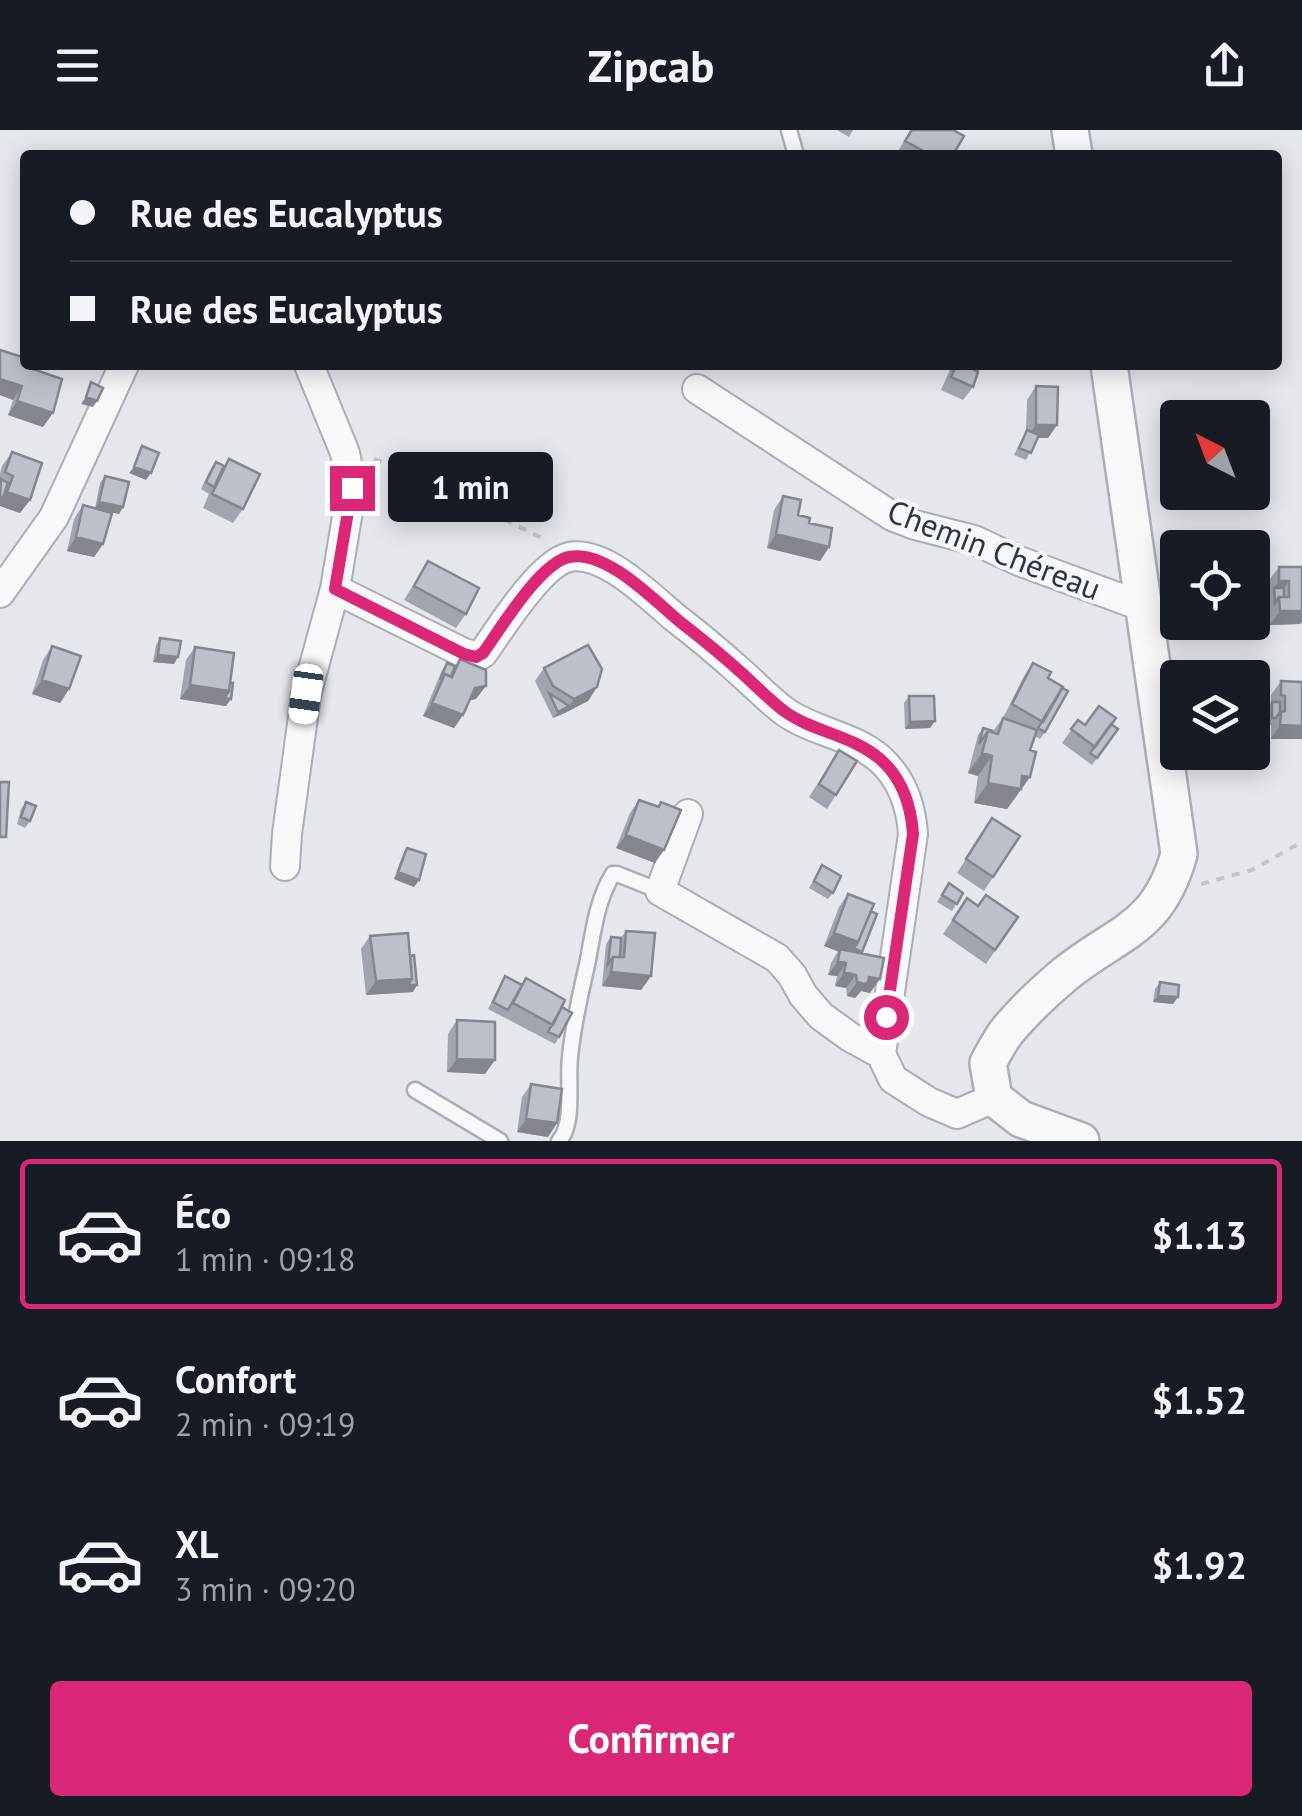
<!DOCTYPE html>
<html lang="fr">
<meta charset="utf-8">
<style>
body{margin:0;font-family:"PT Sans",sans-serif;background:#20242c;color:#f1f3f6;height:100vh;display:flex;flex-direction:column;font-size:38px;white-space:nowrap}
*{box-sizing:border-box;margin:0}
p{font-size:32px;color:#9ea1a6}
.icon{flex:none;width:55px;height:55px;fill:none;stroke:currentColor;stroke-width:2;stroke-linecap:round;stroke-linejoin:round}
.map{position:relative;height:1011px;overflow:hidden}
.sheet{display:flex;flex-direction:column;background:#171b24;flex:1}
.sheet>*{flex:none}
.guide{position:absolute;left:20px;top:20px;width:1262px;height:220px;border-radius:10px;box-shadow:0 5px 25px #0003;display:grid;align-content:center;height:220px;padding:0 50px;background:#171b24}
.needle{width:65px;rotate:318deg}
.controls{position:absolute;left:1160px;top:270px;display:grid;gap:20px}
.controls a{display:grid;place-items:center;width:110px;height:110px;border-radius:10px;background:#171b24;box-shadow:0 5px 25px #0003;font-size:50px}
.end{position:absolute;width:45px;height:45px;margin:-22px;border:12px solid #db2777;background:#fff;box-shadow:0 0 0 5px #fff}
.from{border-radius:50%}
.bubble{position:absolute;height:70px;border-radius:10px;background:#171b24;box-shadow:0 5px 25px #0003;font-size:32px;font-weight:700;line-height:70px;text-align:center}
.car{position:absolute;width:30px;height:60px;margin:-30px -15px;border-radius:12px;box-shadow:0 0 8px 2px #0007;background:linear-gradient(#fff 24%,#345 0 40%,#fff 0 76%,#345 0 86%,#fff 0)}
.guide b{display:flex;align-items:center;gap:35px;height:95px;font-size:38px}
.guide b+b{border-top:2px solid #363941}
.guide i{width:25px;height:25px;background:#f1f3f6}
ul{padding:18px 0 0;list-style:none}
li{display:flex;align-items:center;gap:30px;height:150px;margin:0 20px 15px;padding:0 30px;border:5px solid transparent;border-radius:10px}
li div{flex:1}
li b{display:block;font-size:38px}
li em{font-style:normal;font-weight:700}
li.selected{border-color:#db2777}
li>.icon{width:90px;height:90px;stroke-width:1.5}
.cta{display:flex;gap:20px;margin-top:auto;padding:20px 50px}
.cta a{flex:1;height:115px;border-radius:10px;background:#db2777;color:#fff;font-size:40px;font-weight:700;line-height:115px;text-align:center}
header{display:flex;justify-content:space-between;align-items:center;height:130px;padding:0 50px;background:#171b24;font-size:45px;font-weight:700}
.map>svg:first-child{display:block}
</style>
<header><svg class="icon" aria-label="menu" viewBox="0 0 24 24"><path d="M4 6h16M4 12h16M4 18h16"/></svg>Zipcab<svg class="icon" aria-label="share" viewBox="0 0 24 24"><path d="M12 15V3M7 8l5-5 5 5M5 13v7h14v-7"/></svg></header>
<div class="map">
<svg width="1302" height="1011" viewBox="0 0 1302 1011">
<rect width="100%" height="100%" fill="#e4e7ec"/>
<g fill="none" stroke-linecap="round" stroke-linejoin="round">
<defs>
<path id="service" d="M789 0 796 25
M415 960 500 1011
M559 1011C575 993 567 952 570 927 573 896 580 865 587 835 593 805 596 771 613 744H617L660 761"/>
<path id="minor" d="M309 235 345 323 352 357 335 459 464 523 477 527 483 523C501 498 540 434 569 427 604 420 648 465 673 486 695 503 717 521 738 540 753 553 768 569 784 581 813 602 852 605 880 629 902 649 911 675 913 704L881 924 893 949 929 972 957 984 994 968
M697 259 892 386 915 395 974 410 1019 431 1144 477
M0 463 54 387 124 235
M688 684 660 761 777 828 792 845 803 865 821 886 850 907 881 924
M285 736 287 704 306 565 335 459"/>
<path id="tertiary" d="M1070 0 1074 25
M1081 1011 1021 989 994 968 988 933C994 922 1000 910 1008 900 1024 881 1045 861 1064 845 1118 801 1158 800 1179 724L1109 235"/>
</defs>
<use href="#service" stroke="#a9aeb7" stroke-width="19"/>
<use href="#minor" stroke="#a9aeb7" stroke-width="32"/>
<use href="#tertiary" stroke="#a9aeb7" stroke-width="40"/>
<path stroke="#c2c5cb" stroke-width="4" stroke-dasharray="8 8" stroke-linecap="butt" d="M374 329 402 339 546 410
M1201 754 1252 740 1302 712"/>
<use href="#service" stroke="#f7f8fa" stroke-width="14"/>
<use href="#minor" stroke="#f7f8fa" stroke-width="28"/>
<use href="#tertiary" stroke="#f7f8fa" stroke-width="35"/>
</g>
<path fill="#a1a5ae" d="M837 0H853L849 7Z
M910 0H953V25H896Z
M0 220 33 239 43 297 8 285 13 270 0 265Z
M952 235H979L973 257 963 270 941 260Z
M1036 256 1057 295 1048 308H1037L1026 330 1014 325 1026 301 1027 270Z
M12 322 30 370 20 383 0 376V343L2 336Z
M229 329 243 379 233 393 203 378 209 364 201 359 211 338 216 332 224 336Z
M105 346 123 377 119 384 101 380 103 414 94 427 67 421 74 389 83 375 95 378 100 353Z
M783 366 798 385 809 393 829 417 820 431 767 418 774 380Z
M428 431 466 484 456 498 404 470Z
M1279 437H1302V492L1300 494 1270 495 1269 450Z
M160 508 174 534 153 532 156 515Z
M52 516 69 559 60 573 32 564 43 530Z
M195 517 234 523 226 576 180 569 186 530Z
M460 529 476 569 469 570 463 585 454 598 423 586 442 540 447 533 455 536Z
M1033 533 1048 548 1045 602 1040 609 1035 606 1030 620V647L1007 679 974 673 978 646 968 643 978 605 983 598 993 601 1003 588 1024 546Z
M544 538 597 557 588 571 553 588 535 551Z
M1281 551 1302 552V609H1271V595H1267V579L1271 573V565Z
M909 566 935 591 930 598 905 599 904 573Z
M1078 590 1085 595 1111 594 1118 599 1092 635 1062 613Z
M839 620 836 665 827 679 809 667Z
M639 670 657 677 661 672 655 733 616 718 630 683Z
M26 672 30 691 25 698 17 694 21 679Z
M992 688 1020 706 984 761 957 743Z
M407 718 419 750 414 757 394 749 403 724Z
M822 735 833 763 828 769 809 758Z
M949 753 963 763 952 781 937 772Z
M848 764 871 781 861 823 870 863 861 861 855 868 847 866 846 858 835 856 837 846 828 845 831 833 838 821 824 816 839 777Z
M967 768 978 776 1018 787 986 834 943 804Z
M626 801 651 846 641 860 602 856 606 814 611 807 621 808Z
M370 806 413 862 366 865 361 819Z
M505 846 522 855 526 848 562 877 559 907 555 914 488 879Z
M1160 852 1173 874 1153 872 1155 859Z
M457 890 485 944 447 942 448 904Z
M531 954 557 993 548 1007 517 1002 522 967Z"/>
<path fill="#83868d" d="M0 249 22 256 13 270 0 265Z
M86 267 97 271 93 277 81 274Z
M17 271 53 283 43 297 8 285Z
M1036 295H1057L1048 308H1026Z
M134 337 151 343 146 350 129 343Z
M7 362 30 370 20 383 0 376V367L3 368Z
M99 372 123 377 119 384 95 378Z
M776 404 829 417 820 431 767 418Z
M76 407 103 414 94 427 67 421Z
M1279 451H1289L1279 465 1274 458Z
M1280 481H1302V492L1300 494 1270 495Z
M1181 492H1218L1216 496H1178Z
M158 525 178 527 174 534 153 532Z
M42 550 69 559 60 573 32 564Z
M190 555 229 561 219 575 180 569Z
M486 556 476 569 465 571 475 558Z
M597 557 588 571 565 583 574 569Z
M224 568 231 569 226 576 219 575Z
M432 573 463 585 454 598 423 586Z
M569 576 565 583 553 588 558 582Z
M935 591 930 598 905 599 910 592Z
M1280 595 1302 596V609H1271Z
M982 623 992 626 978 646 968 643Z
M1022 646 1030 647 1007 679 974 673 988 653Z
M626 705 664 720 655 733 616 718Z
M398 742 419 750 414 757 394 749Z
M834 803 858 812 862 822 857 829 824 816Z
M838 831 846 833 837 846 828 845Z
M611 842 651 846 641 860 602 856Z
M844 842 856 845 846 858 835 856Z
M869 847 880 849 870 863 861 861 855 868 847 866 857 852Z
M412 849 417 855 413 862 366 865 376 851Z
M1158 866 1178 867 1173 874 1153 872Z
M457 929 495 930 485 944 447 942Z
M526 989 557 993 548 1007 517 1002Z"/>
<path fill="#bbc0ca" stroke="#83868d" stroke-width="2.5" d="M912 0H953L964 6 953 25H931L905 11Z
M0 220 25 228V235H33V239L62 249 53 283 17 271 22 256 0 249Z
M956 235H970L969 237 978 242 973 257 951 247Z
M970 235H979L977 241 969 237Z
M91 252 103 258 97 271 86 267Z
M1036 256 1058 257 1057 295H1036Z
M1027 300 1039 305 1031 323 1019 318Z
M142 316 159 323 151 343 134 337Z
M12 322 42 333 30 370 7 362 13 346 5 342Z
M229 329 260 344 243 379 212 364Z
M216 332 224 336 214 357 206 352Z
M105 346 129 352 123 377 99 372Z
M1 349 8 353 3 368 0 367Z
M783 366 801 370 798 385 810 388 809 393 832 398 829 417 776 404Z
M83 375 112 383 103 414 76 407Z
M428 431 479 458 466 484 414 456Z
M1279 437H1302V481H1280L1279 467H1289V451H1279Z
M1274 458H1284V467H1279L1275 473Z
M160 508 181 511 178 527 158 525Z
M588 515 602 539 597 557 574 569 553 556 544 538Z
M52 516 81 526 69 559 42 550Z
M195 517 234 523 229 561 190 555Z
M460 529 486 540V556L475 558 463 585 432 573 445 544 452 547Z
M447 533 455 536 451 547 445 544 440 550Z
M1033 533 1051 542 1048 548 1063 557 1043 592 1012 574Z
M1281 551 1302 552V596L1280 595 1281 582 1285 581V566L1281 565Z
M230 553H233L231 569 224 568 229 561Z
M1062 558 1068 561 1045 602 1038 598Z
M549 563 569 576 558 582Z
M909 566H934L935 591 910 592Z
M1272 572H1280V582L1276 588H1272Z
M1099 576 1116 588 1095 617 1071 599 1078 590 1085 595Z
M1003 588 1037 600 1030 620 1036 622 1030 647 1022 646 1021 659 988 653 992 626 982 623 988 601 998 604Z
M1111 594 1118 599 1097 628 1090 623Z
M983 598 993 601H988L979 614Z
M839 620 857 631 836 665 819 654Z
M0 652H9L6 707H0Z
M639 670 659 677 661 672 681 680 664 720 626 705Z
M26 672 36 676 30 691 21 687Z
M992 688 1020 706 993 747 966 729Z
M407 718 426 724 419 750 398 742Z
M822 735 841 746 833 763 814 751Z
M949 753 963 763 957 774 942 765Z
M848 764 874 774 858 812 834 803Z
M986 765 1018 787 995 820 953 790 967 768 978 776Z
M871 781 877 784 862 822 854 818 858 812Z
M626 801 655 803 651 846 611 842 613 827H624Z
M408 803 412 849 376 851 370 806Z
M611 807 621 808 620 827H613L608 834Z
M840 819 884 828 880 849 869 847 868 852 864 854 857 852 856 845 844 842 846 833 838 831Z
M414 825 417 855H408L412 849 410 826Z
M505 846 522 855 508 880 493 872Z
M526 848 565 870 553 895 513 873Z
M1160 852 1179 855 1178 867 1158 866Z
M562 877 572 883 559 907 548 902Z
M457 890 495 892V930L457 929Z
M531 954 562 959 557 993 526 989Z"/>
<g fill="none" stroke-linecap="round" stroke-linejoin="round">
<path stroke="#db2777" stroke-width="12" d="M352 358 335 459 464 524 476 527 483 523C501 498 540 433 569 427 605 419 653 469 679 491 701 508 723 526 744 545 757 557 770 570 784 581 813 602 852 605 880 629 902 648 911 675 913 704L886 887"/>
</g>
<g text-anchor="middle" stroke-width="8" stroke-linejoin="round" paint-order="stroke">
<g font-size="32" fill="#2b3445" stroke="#f4f6f9">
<text transform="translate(994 420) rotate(21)" y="11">Chemin Chéreau</text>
</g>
</g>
</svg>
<div class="controls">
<a><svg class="needle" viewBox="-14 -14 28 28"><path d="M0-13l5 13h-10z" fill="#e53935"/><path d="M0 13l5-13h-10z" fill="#9ea1a6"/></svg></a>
<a><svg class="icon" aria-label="locate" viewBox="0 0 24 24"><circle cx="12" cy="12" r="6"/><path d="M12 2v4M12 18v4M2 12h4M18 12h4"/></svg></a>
<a><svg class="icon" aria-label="layers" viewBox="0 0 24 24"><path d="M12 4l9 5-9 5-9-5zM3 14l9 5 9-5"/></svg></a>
</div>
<i class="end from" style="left:886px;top:887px"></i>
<i class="end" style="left:352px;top:358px"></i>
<div class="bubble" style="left:388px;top:322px;width:165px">1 min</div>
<i class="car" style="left:306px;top:564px;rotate:188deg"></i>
<div class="guide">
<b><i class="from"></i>Rue des Eucalyptus</b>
<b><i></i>Rue des Eucalyptus</b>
</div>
</div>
<section class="sheet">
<ul>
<li class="selected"><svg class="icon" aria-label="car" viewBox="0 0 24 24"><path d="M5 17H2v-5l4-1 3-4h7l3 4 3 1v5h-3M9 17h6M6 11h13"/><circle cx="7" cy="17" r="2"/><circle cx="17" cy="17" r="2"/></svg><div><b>Éco</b><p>1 min · 09:18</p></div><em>$1.13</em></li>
<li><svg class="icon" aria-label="car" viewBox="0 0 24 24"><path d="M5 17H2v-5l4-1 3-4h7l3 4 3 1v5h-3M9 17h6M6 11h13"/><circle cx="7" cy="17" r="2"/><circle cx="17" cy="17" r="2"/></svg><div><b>Confort</b><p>2 min · 09:19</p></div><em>$1.52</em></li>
<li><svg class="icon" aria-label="car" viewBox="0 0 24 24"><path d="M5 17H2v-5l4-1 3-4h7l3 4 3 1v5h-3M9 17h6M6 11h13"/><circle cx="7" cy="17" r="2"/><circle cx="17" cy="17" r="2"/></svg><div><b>XL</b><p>3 min · 09:20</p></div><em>$1.92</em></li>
</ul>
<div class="cta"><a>Confirmer</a></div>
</section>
